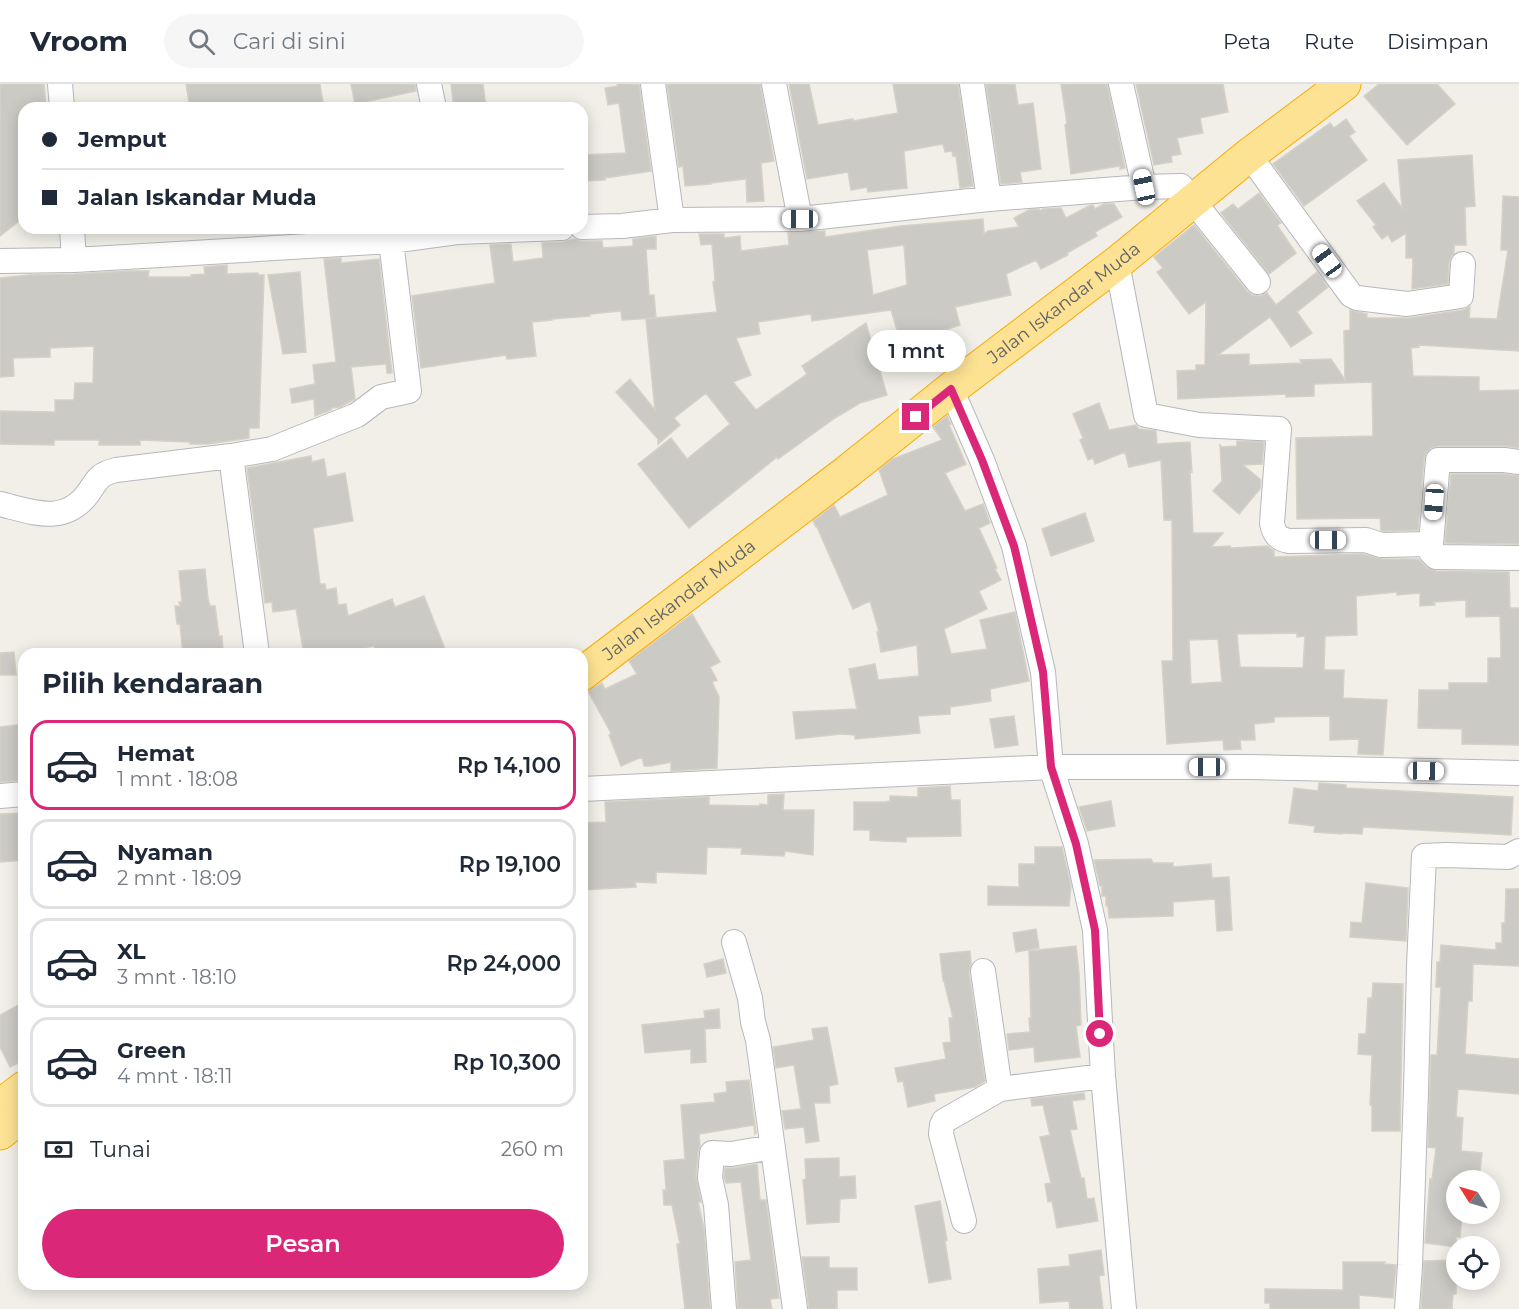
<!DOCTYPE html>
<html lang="id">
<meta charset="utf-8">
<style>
body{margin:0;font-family:Montserrat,sans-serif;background:#f6f6f7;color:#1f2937;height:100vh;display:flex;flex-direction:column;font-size:22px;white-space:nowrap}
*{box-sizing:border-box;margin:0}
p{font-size:20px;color:#747a83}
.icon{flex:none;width:33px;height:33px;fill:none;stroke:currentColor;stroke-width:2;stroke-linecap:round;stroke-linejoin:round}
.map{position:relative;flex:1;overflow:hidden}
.side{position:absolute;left:18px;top:564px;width:570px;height:642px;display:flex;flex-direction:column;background:#fff;border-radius:18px;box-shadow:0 3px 15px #0003}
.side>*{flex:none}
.hud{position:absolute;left:18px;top:18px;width:570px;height:132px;border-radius:18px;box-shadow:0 3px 15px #0003;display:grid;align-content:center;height:132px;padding:0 24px;background:#fff}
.needle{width:39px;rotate:307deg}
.fabs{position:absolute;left:1446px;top:1086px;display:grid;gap:12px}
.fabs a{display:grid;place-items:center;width:54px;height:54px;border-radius:50%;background:#fff;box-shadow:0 3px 15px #0003;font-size:30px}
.end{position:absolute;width:27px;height:27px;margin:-14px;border:8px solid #db2777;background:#fff;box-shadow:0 0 0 3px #fff}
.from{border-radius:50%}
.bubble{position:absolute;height:42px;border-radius:21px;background:#fff;box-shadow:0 3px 15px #0003;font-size:20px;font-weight:600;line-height:42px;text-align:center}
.car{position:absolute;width:18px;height:36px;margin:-18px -9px;border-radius:8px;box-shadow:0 0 4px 2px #0007;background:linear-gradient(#fff 24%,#345 0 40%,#fff 0 76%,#345 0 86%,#fff 0)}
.hud b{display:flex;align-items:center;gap:21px;height:57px;font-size:22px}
.hud b+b{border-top:2px solid #e0e1e3}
.hud i{width:15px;height:15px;background:#1f2937}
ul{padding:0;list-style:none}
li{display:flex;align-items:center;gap:18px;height:90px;margin:0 12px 9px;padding:0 12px;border:3px solid #e0e1e3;border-radius:18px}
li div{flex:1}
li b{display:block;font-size:22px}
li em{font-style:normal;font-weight:600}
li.selected{border-color:#db2777}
li>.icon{width:54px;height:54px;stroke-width:1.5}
h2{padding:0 24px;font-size:27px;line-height:72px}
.pay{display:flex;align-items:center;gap:15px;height:66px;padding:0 24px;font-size:22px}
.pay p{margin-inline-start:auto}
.action{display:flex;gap:12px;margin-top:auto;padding:12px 24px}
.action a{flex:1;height:69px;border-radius:36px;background:#db2777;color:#fff;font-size:24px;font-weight:600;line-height:69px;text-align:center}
header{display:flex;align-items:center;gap:36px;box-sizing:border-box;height:84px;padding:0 30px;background:#fff;border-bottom:2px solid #e0e1e3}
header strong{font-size:28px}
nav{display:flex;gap:33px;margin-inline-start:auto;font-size:21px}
.search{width:420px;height:54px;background:#f6f6f7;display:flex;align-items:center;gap:15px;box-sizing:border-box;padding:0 21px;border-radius:33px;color:#747a83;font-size:22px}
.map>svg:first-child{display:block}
</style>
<header>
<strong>Vroom</strong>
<div class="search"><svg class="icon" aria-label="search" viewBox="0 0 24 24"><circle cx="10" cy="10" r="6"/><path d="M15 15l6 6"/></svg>Cari di sini</div>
<nav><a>Peta</a><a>Rute</a><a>Disimpan</a></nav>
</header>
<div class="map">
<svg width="1519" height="1225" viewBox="0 0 1519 1225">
<rect width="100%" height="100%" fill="#f1efe8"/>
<path fill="#cccac5" stroke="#d6d1c6" stroke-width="1.5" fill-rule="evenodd" d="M0 0H44L46 24H24V133L0 152Z
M186 0H320L323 19 310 22V24H190Z
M351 0H415L416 7 355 20Z
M451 0H483L486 24H454Z
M617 0H639L651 87 605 94V96L582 97V71L626 69 619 19 608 21 605 4 618 2Z
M667 0H760L774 77 761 79 764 117 747 118 746 95 711 99V100L685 102 683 82 679 83Z
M789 0H809L818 41 853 35V37L898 29 893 0H958L973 102 960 104 956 71 953 72 952 67 945 68 943 60 904 67 907 104 868 108 867 103 851 106 848 88 807 95Z
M986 0H1015L1018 21 1033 19 1041 85 1020 88 1022 98 1001 100Z
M1061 0H1107L1125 84 1120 85V82L1071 90 1065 41 1067 40Z
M1136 0H1223L1228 28 1200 34 1203 49 1177 54 1181 70 1171 72 1172 78 1154 81Z
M1379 0H1437L1455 20 1407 61 1364 12Z
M1346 35 1355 48 1349 52 1367 76 1304 122 1273 80 1330 39 1334 44Z
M1472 71 1475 122 1465 123 1466 161H1454V170L1451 173 1449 179 1448 200 1412 205 1413 174H1406V149L1392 158 1388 151 1382 155 1373 143 1376 141 1357 117 1384 99 1402 124 1398 76Z
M1259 109 1281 139 1277 141 1296 169 1269 190 1221 129 1233 120 1238 125Z
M1503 112 1519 113V267L1419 261V263L1411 264 1413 292 1479 293V307L1519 306V364L1504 362H1438L1431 364 1426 369 1424 375 1418 446 1383 447 1381 446 1380 434 1297 435 1296 354 1373 352 1372 298 1314 300V312L1286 313V310L1178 315 1177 287 1196 286V281H1205L1206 218 1189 230 1157 188 1163 184 1154 173 1194 141 1247 207 1252 211 1260 212 1267 209 1276 221 1317 188 1328 203 1297 228 1312 249 1291 263 1270 233 1218 271 1249 270V281L1302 279 1300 276 1331 275 1345 296 1344 247 1350 246V226L1367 230V234H1409L1463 226 1470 223 1469 234 1497 235 1508 166H1501Z
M1104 120H1114L1122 133 1095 148 1097 152 1067 169 1068 171 1041 185 1036 176 1006 190 1011 211 955 223 960 241 945 246 949 260 927 267 929 273 907 280 891 226 812 237 811 230 758 238 760 250 736 254 751 291 733 298 756 326 807 290 802 282 866 239 887 311 860 319 835 334 778 375 777 373 689 444 638 380 671 354 687 375 730 340 706 309 674 334 680 341 658 360V355L616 308 630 295 655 326 646 235 717 228 713 198 715 197 712 160 701 161 699 150H724V154L740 152 741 167 789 161 788 149 825 147V153L901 142 983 135 984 150 988 147 1019 143 1014 134 1029 126 1039 125 1040 127 1043 125 1061 124 1066 134 1089 122 1093 121 1095 125ZM904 161 907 201 873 211 867 166Z
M656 152V165H646L649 211H654L656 234 622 236 621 227 590 230V232L552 235V236L532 238 536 272 507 275 506 271 421 284 412 212 495 199 490 161 511 160 513 178 543 174 542 159 563 158 574 155 582 157H602L603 164 633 162V155Z
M341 174V179L379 175 392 289H387L386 280 351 283 355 315 340 323 331 324V326L315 332 314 315 292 319 290 305 315 300 313 281 336 278 324 175Z
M227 181V190L258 189V191H264L259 344H249V354L208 360H190V358L140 356V361H99V356H54V361L0 360V327L55 328V316H74L75 299H93L94 262 50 264V273L13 274 14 292 0 293V194L29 191 75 190 129 187H149L148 193H191V191L205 190 204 183Z
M300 188 306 268 283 270 268 191Z
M1099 319 1109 346 1136 341 1139 345 1156 347 1157 360 1190 358 1192 388 1190 387 1193 449H1223L1211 463 1230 462 1231 464 1267 462 1274 467V473L1364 470 1381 475H1418L1426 483 1436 487 1509 488 1510 524H1519V661L1462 660V645L1418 644 1419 606H1449V599H1488V574H1501L1500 532 1466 533V516L1434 518 1435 521 1420 522V509L1397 511V508L1356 512 1357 551 1325 552 1324 586H1344L1343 614 1387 616 1383 671 1358 670 1359 655 1330 656V632L1274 633V638L1254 640 1255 656H1240L1241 665 1224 666 1223 656 1167 660 1162 577H1173L1172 436H1164L1161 376 1129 383 1125 368 1095 380 1093 374 1088 376 1080 356 1083 354 1073 330ZM1297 549V553L1305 552 1303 584 1240 583 1237 550ZM1218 555 1222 598 1191 600 1189 556Z
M947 332 951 340 949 341 966 380 945 389 965 427 983 420 990 439 979 444 997 484 995 485 1001 496 979 507 987 525 944 545 951 570 987 565 980 536 1015 528 1029 597 990 605 991 617 950 623V630L918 632 920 649 855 655V651L841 650 796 655 793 628 857 625 849 585 875 580 878 596 919 592 917 561 881 568 877 548H879L870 517 853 525 817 443H816L813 437 834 421 840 433 888 411 879 386 893 375 942 356 933 343Z
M1237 357 1264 358 1262 380 1243 381 1261 396 1260 405 1239 430 1213 407 1222 397 1220 361 1222 363 1237 362Z
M311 372 312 378 324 375 327 393 345 389 353 437 313 444 320 500H325L326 506 336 504 338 521 346 520 348 532 392 515 395 523 424 512 447 570H377L374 562 333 570H304L296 525 273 528 272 518 265 519 247 384Z
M1451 390H1503L1519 392V460L1445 459Z
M1085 429 1094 457 1051 472 1042 445Z
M205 485 208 515 210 522H215L219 552H222L223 568 220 569V570H183L180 540H177L175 522H180L179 518H182L179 487Z
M692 530 720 578 710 583 717 596 712 598 719 613 717 684 671 687V678L651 682H644L642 673 621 682 609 651 611 649 588 607 602 599 605 605 637 590 629 577Z
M14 568 16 591H0V569Z
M1014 632 1018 661 995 664 990 635Z
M24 640V696L0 698V643Z
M1319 699 1346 701V704L1513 713 1511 751 1363 743 1362 750 1342 749V750L1314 748 1315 742 1289 739 1294 704 1318 707Z
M950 702 951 716H960L961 752 906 753V758L884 757 870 756V746H854V718H885L890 717V712L918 713V704Z
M784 710 783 726H814L813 771 785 767 784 772 741 770 742 764 707 763 706 790 656 788V799L635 798 636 803 582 806V739L606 738 605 718 709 713V721L759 722 760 720 768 721V711Z
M1111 717 1115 742 1087 747 1079 723Z
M24 729V776L0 778V730Z
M1035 763H1062L1071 802 1069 822 988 821V802L1019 803V780H1035Z
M1151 775 1153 779H1173V783L1211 780 1212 794 1229 793 1232 846 1217 847 1215 815 1173 818V832L1109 834 1108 822H1106V812H1102V802H1100L1094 776Z
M1366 799 1408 804 1406 857 1350 853 1351 838 1362 839Z
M1506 805H1519V882L1473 880 1472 917H1468L1465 970 1519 975V1010L1458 1005 1456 1033 1463 1034 1461 1067 1482 1069 1479 1096 1456 1094V1130H1462L1460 1153H1456V1163L1425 1159 1430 1095H1432L1436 1064 1428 1063 1431 971H1437L1441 903H1436L1437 878H1440L1441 861 1496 866V859H1502V839H1505Z
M1036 845 1039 864 1016 868 1013 849Z
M1076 862 1079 889 1081 941 1076 942 1080 973 1035 978 1034 963 1009 966 1007 950 1030 948 1029 934H1031L1029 867Z
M970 867 971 880 969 889 985 997 975 1003 934 1010 935 1017 908 1023 903 997 898 998 895 984 946 975 943 959 951 958 949 934H953L944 897H943L940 870Z
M723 875 726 889 707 893 704 880Z
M1373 899 1403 900 1400 1047H1372V1021H1370L1372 971 1358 970 1359 950H1366L1368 914H1372Z
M24 918V976L10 983 0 963V931Z
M719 925 720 944 705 945V944L706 978 691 979V965L645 969 642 941 705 934 704 927Z
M827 943 838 1000 829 1002 830 1019H814L819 1057 806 1059 804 1043 785 1045 782 1027 801 1025 794 981 776 984 773 963 814 956 812 945Z
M749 996 756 1049 755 1050 754 1041 699 1050 700 1062 698 1068 696 1093 701 1118H698L704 1144 710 1225H685L677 1160H680L672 1121H664L663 1106H666L664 1077 685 1075 681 1021 715 1018 714 1010 727 1008 726 998Z
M1084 1009 1085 1015 1072 1017 1077 1045 1070 1046 1081 1094H1084L1087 1115 1094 1114 1098 1137 1057 1144 1052 1117 1048 1118 1045 1100 1051 1099 1040 1053 1050 1051 1043 1021 1032 1022 1031 1015Z
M839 1074V1093L855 1092 856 1114 840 1115 839 1138 807 1140 803 1096 806 1095 805 1075Z
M757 1080 760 1116H766L779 1214 770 1215 772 1225H738L735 1178 751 1176 741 1098 726 1099 724 1093 725 1084H733Z
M940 1117 947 1156 945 1157 951 1195 929 1199 915 1122Z
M1101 1166 1104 1191 1099 1192 1103 1225H1070L1069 1217 1040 1219 1038 1185 1070 1182 1069 1171Z
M802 1173H829V1184H857V1206H837V1225H809Z
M1456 1176V1210H1453L1452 1225H1421L1424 1177Z
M1343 1178H1385L1384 1180 1396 1181 1393 1214 1359 1211V1225H1270V1219H1265V1205L1343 1206Z"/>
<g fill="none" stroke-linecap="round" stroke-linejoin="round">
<defs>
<path id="minor" d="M60 0 62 24
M429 0 434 24
M653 0 672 136
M774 0 800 135
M972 0 989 115
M1121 0 1144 103
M1249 71 1351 211 1357 214 1407 220 1461 212 1463 180
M582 143 622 142 672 136 800 135 989 115 1144 103 1181 102 1258 198
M72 144 74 176
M0 177 74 176 177 170 391 157 457 148 562 144
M1117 179 1146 331 1199 341 1279 345 1272 439C1274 450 1278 455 1289 457L1366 456 1381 461 1431 460
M951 305 982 376 1014 462 1043 588 1051 683 1076 760 1095 846 1103 992 1124 1225
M231 372 257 570
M1519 378 1504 376H1438L1431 460V468L1436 473 1519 474
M0 420C33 428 65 442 89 408 98 394 100 390 116 386L231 372 272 365 357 331 381 313 409 307 391 157
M582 705 1051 683H1251L1519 689
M0 712 24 710
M734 858 750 914 753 938 758 956 795 1225
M983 887 1000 1005
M964 1137 941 1050 942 1041 944 1037 1000 1005 1103 992
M724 1225 716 1121 710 1094 712 1069 731 1070 773 1063
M1407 1225 1410 1181 1416 1007 1419 882 1424 772 1446 771 1508 773 1519 767"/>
<g id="highway">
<path id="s1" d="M582 590 847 388 951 305 1117 179 1249 71 1344 0"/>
<path d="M0 1022 24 1004"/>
<path d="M0 1049 24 1030"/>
</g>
</defs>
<use href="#minor" stroke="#b5b8bc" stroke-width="26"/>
<use href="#highway" stroke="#f9ab00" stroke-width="35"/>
<use href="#minor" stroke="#fff" stroke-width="24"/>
<use href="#highway" stroke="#fde293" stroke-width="33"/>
</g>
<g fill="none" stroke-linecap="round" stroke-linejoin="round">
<path stroke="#db2777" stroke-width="8" d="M916 333 951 305 982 376 1014 462 1019 483 1043 588 1051 683 1076 760 1095 846 1100 950"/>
</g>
<g text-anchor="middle" stroke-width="4.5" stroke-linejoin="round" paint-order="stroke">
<g font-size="18" fill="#5f6368" stroke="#fff">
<text dy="6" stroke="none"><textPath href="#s1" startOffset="608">Jalan Iskandar Muda</textPath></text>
<text dy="6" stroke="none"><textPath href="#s1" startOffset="122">Jalan Iskandar Muda</textPath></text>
</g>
</g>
</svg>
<div class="fabs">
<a><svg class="needle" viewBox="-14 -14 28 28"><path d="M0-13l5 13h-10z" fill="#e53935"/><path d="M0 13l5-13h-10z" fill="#747a83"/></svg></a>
<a><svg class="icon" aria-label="locate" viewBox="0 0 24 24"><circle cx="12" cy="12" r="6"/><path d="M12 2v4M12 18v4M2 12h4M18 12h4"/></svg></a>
</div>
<i class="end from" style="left:1100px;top:950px"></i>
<i class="end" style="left:916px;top:333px"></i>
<div class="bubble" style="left:867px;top:246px;width:99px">1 mnt</div>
<i class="car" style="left:1144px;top:103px;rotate:348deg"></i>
<i class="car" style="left:800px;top:135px;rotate:270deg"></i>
<i class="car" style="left:1327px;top:177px;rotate:324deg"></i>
<i class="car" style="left:1434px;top:418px;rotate:184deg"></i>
<i class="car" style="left:1328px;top:456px;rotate:90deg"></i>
<i class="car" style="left:1207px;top:683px;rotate:270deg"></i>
<i class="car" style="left:1426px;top:687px;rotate:91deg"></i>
<div class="hud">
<b><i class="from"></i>Jemput</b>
<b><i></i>Jalan Iskandar Muda</b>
</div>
<section class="side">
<h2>Pilih kendaraan</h2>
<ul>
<li class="selected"><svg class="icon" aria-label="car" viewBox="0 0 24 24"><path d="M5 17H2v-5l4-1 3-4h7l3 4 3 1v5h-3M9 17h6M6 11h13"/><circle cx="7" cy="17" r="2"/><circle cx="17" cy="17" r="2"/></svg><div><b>Hemat</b><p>1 mnt · 18:08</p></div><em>Rp 14,100</em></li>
<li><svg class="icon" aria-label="car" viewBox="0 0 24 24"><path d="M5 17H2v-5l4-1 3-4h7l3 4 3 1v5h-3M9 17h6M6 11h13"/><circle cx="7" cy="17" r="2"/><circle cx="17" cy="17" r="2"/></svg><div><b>Nyaman</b><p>2 mnt · 18:09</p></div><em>Rp 19,100</em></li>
<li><svg class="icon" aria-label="car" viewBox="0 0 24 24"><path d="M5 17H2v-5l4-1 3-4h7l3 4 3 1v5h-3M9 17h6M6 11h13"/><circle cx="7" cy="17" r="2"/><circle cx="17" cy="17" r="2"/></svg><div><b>XL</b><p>3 mnt · 18:10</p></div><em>Rp 24,000</em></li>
<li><svg class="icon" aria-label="car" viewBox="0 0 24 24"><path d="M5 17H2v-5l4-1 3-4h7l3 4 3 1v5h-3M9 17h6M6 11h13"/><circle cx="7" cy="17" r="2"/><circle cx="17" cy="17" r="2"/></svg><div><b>Green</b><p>4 mnt · 18:11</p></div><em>Rp 10,300</em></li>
</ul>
<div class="pay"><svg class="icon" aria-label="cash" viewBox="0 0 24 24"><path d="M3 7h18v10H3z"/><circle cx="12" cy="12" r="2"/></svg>Tunai<p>260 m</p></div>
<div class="action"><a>Pesan</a></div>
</section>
</div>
